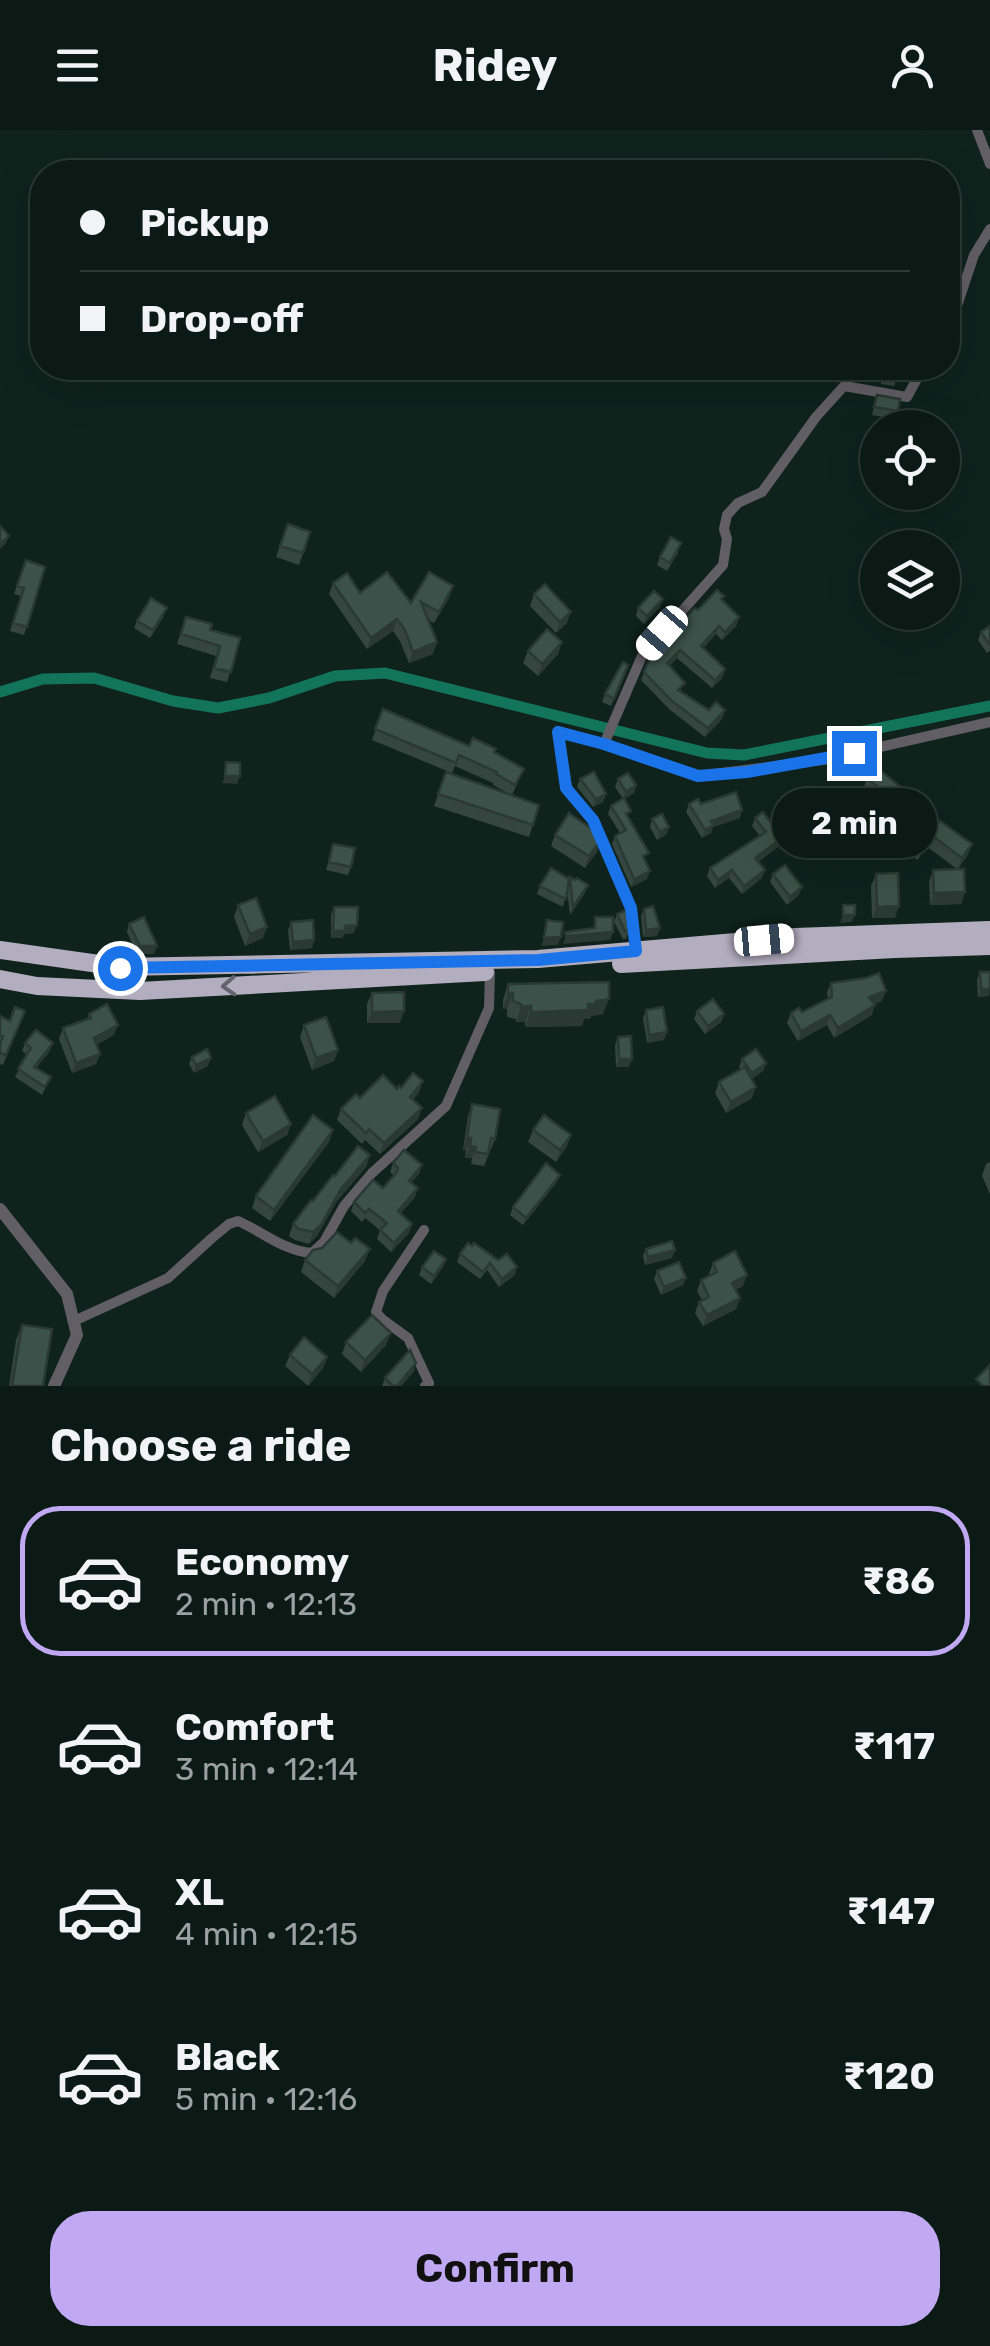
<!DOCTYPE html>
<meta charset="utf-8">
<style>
body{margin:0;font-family:Rubik,sans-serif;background:#192722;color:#f1f3f6;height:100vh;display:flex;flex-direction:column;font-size:38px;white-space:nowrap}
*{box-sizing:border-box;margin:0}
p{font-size:32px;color:#9aa1a0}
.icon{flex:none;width:55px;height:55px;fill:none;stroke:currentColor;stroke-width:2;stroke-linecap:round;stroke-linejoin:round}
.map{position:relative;height:1256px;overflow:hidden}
.drawer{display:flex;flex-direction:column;background:#0b1a15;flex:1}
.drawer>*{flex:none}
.top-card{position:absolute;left:30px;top:30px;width:930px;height:220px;border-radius:40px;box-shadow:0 10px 40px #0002,0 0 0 2px #2b3834;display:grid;align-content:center;height:220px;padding:0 50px;background:#0b1a15}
.buttons{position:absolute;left:860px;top:280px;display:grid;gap:20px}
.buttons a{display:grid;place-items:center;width:100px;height:100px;border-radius:50%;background:#0b1a15;box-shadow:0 10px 40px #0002,0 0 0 2px #2b3834;font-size:50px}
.end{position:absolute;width:45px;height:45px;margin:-22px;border:12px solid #1a73e8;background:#fff;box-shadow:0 0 0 5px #fff}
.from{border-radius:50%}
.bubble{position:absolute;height:70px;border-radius:35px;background:#0b1a15;box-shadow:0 10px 40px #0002,0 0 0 2px #2b3834;font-size:32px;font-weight:700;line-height:70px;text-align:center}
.car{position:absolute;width:30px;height:60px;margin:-30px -15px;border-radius:12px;box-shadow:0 0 8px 2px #0007;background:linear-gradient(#fff 24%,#345 0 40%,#fff 0 76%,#345 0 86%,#fff 0)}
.top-card b{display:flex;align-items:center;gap:35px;height:95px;font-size:38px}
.top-card b+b{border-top:2px solid #2b3834}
.top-card i{width:25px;height:25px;background:#f1f3f6}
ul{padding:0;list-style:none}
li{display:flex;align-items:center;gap:30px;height:150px;margin:0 20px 15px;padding:0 30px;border:5px solid transparent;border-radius:40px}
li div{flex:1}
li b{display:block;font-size:38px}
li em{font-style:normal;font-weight:700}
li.active{border-color:#c1a8f3}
li>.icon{width:90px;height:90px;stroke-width:1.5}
h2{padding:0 50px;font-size:45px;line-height:120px}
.primary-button{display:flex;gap:20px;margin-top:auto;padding:20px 50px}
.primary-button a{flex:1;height:115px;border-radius:40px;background:#c1a8f3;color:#111;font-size:40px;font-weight:700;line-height:115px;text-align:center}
header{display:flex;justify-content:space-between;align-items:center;height:130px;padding:0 50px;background:#0b1a15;font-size:45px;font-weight:700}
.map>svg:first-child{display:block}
</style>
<header><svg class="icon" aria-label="menu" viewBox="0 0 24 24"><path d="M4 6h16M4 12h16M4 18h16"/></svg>Ridey<svg class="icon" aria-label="person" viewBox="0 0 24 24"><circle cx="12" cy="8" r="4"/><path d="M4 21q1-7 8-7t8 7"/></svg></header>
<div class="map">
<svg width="990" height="1256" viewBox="0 0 990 1256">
<rect width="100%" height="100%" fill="#0f221c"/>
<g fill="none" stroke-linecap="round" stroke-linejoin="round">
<path stroke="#13745c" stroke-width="11" d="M0 562 43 549 94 548 173 571 218 578 269 568 335 546 385 543 707 623 744 625 990 576"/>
<path stroke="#615e66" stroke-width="10" d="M977 0 990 34
M948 195 953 188 974 125 990 99
M604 614 642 526 723 435 727 409 724 399 727 385 738 373 762 362 816 287 844 256 907 267 923 238
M636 821 631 778 593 691 567 658 558 601 604 614 698 646 823 630 990 592
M424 1100 383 1161 376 1182 382 1189 408 1208 429 1253 425 1256
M74 1191 168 1148 212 1108 229 1094 238 1091C263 1102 284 1121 312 1123L324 1112 344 1076 372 1043 446 976 489 878 490 842"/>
<path stroke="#615e66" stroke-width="12" d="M0 1079 67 1164 77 1205 54 1256"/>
<path stroke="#b2adbf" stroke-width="18" d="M0 820 120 837 538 829 795 807 990 800
M621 834 895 819 990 816
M0 849 37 856 140 861 485 842"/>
</g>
<path fill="#34463f" d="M884 238 897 248 894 256 881 254Z
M877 265 898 281 895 289 872 285Z
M288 394 310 402 299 435 276 427Z
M679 421 667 441 657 435 660 427Z
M26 430 45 437 24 505 10 501 21 466 14 464Z
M333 453 360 463 411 473 449 468 434 493 428 490 433 524 409 533 400 511 393 501 367 519 329 464Z
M534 464 567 493 556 503 530 476Z
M722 470 739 487 736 496 722 510 716 504 703 518 725 539 722 548 712 558 677 528 669 536 682 562 722 589 705 607 669 579 641 550 652 523 698 480Z
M660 477 644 494 636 486 638 478Z
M164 486 150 508 134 498 137 491Z
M186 487 210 500 240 508 227 552 210 548 216 526 177 514Z
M990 496V521L987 523 978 510 981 502Z
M528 521 558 524 538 546 523 533Z
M628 535 611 576 602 572 605 564Z
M383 579 469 616 494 622 524 639 512 665 539 675 529 707 434 676 446 642 511 665 493 655V653L455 636 452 643 372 610Z
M867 648 903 675 894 685 863 660Z
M580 649 606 664 603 672 593 677 577 657Z
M618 649 636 655 634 663 624 669 629 688 646 731 647 749 631 757 612 714 615 706 620 703 608 684 611 676 623 669 615 657Z
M689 674H701L740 688 713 697 711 703 702 708 686 682Z
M843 686 880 692 875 704 861 719 839 697Z
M755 688 782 708 779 716 758 732 762 748 742 764 729 748 715 758 707 746 710 738 760 706 752 696Z
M652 689 669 697 666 705 657 710 650 697Z
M930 704 972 714 967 726 958 739 965 762 961 774 930 775 929 752 933 740 957 739 926 716Z
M555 705 601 710 597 722 585 738 551 716Z
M889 705 928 710 918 730 886 713Z
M333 714 351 737 348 745 326 740Z
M773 744 799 765 787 775 770 752Z
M876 744 895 788H872L871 756Z
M570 747 585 763 570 785 567 759 563 777 537 764 540 756 569 749Z
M238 775 263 808 245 816 234 787Z
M334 777 354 803 344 804 342 808H331V785Z
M644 779 660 798 657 806 643 807 641 786Z
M617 784 629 801 626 809H623L614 792Z
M291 792 314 810 312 818 290 820 288 800Z
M129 794 157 816 154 824H137L127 802Z
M980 842 989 866 978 867 977 850Z
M831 853 882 871 874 874 872 885 834 908 827 895 798 911 787 893 791 883 802 882 828 869 827 862Z
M508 854 603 884 591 886 590 889H584L582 896 525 897V892H516V889L507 887V879H503V870Z
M372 863 400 893H367V874Z
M646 880 664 910 647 913 643 888Z
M25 881 3 935 0 934V886L10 891Z
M697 881 724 884 721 892 705 904 694 889Z
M89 884 114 905 96 915 100 924 96 934 72 943 59 909 63 898 87 889Z
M304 895 338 920 334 931 312 940 300 907Z
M618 907 629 937H616L615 915Z
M25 913 50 921 36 938 51 947 42 965 15 947 27 925 22 921Z
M192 927 208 936 194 943 189 934Z
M742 929 766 933 763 941 752 949V968L726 983 715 963 719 952 741 939 739 937Z
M423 951 419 962 413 970 422 978 418 989 380 1024 365 1010 362 1014 337 990 341 979 360 968Z
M472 974 495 1009 484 1036 471 1034 472 1028H465L466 1020H463L468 986Z
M246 983 291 994 287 1005 258 1022 242 995Z
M333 1000 329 1012 270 1091 252 1078 256 1066Z
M533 1000 571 1005 567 1016 556 1032 528 1012Z
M370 1025 366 1037 337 1071 317 1106 309 1114 295 1110 289 1106 293 1094 335 1046Z
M990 1032V1064L982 1046 986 1034Z
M393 1033 422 1035 419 1044 411 1053 415 1067 401 1083 409 1103 391 1122 377 1109 380 1100 365 1088 362 1092 351 1081 354 1072 383 1058 394 1046 390 1042Z
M557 1052 523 1095 510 1085 513 1077Z
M468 1113 515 1145 499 1157 487 1140 480 1149 457 1132 460 1124Z
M322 1118 365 1131 334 1168 301 1142 305 1130Z
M646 1119 672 1128 645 1135 643 1126Z
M446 1129 443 1137 431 1154 419 1145 422 1137Z
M713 1133 743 1156 735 1160 740 1168 736 1179 703 1196 695 1183 699 1172 702 1170 697 1161 701 1150 710 1146 709 1144Z
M657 1141 686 1148 683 1155 661 1165 654 1149Z
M22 1195 43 1256H9L16 1210Z
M346 1212 386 1215 361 1242 342 1224Z
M290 1225 327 1227 323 1238 308 1256 285 1236Z
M414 1241 401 1256H382L385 1248Z"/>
<path fill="#2a3933" d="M9 406 6 413 0 419V414Z
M453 456 449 468 434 493 439 482Z
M663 469 660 477 644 494 647 486Z
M571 482 567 493 556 503 560 492Z
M739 487 736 496 722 510 725 502Z
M397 489 393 501 367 519 371 508Z
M719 496 716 504 698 524 701 516Z
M437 512 433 524 409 533 413 522Z
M562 512 558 524 538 546 542 534Z
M680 520 677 528 664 542 667 533Z
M725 539 722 548 712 558 715 550Z
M725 580 722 589 705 607 708 598Z
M225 646H240L237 654 222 653Z
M636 655 634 663 623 670 626 662Z
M908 663 903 675 894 685 898 673Z
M606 664 603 672 593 677 596 669Z
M742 680 740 688 713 697 711 703 702 708 711 691Z
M880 692 875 704 861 719 865 707Z
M669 697 666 705 657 710 660 702Z
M782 708 779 716 752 736 755 728Z
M601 710 597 722 585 738 589 726Z
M972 714 967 726 958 739 962 728Z
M732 740 729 748 715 758 718 750Z
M765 740 762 748 742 764 744 756Z
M650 741 647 749 631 757 634 749Z
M588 755 585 763 570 785 573 777Z
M802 757 799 765 787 775 790 767Z
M965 762 961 774 930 775 934 763Z
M899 776 895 788H872L877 777Z
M843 785H855L852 792 840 793Z
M357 795 354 803 344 804 342 808H331L333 801 345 796Z
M267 797 263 808 245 816 250 804Z
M660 798 657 806 643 807 646 800Z
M613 802 610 810 563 814 566 806Z
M561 807 558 815 541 816 544 808Z
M314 810 312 818 290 820 293 812Z
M140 816H157L154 824H137Z
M981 859H990L989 866 978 867Z
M886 861 882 871 866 877 869 867Z
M508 863H513L507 879H503Z
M609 869 603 884 591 886 590 889H584L582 896 525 897 531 882 588 874Z
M875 875 872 885 834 908 838 898Z
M531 876 525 892H516L521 877Z
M404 881 400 893H367L372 882Z
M724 884 721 892 705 904 708 896Z
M830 885 827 895 798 911 801 901Z
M118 895 114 905 90 918 94 908Z
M667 902 664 910 647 913 649 905Z
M53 913 50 921 31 945 34 937Z
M338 920 334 931 312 940 316 928Z
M100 924 96 934 72 943 76 933Z
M211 928 208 936 194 943 196 935Z
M619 929H632L629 937H616Z
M766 933 763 941 749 951 752 943Z
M423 951 419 962 406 978 410 967Z
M756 957 752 968 726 983 731 972Z
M422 978 418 989 380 1024 384 1013Z
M291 994 287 1005 258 1022 263 1011Z
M333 1000 329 1012 270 1091 274 1080Z
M571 1005 567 1016 556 1032 560 1020Z
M467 1008H471L466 1020H463Z
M470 1016 476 1017 472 1028H465Z
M370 1025 366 1037 337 1071 317 1106 309 1114 313 1102 341 1059Z
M422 1035 419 1044 406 1059 409 1051Z
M560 1045 557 1052 523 1095 526 1088Z
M418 1058 415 1067 395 1090 398 1081Z
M412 1094 409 1103 391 1122 394 1113Z
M370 1119 365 1131 334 1168 338 1156Z
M675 1120 672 1128 645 1135 648 1127Z
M446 1129 443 1137 431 1154 434 1146Z
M517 1137 515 1145 499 1157 502 1149Z
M747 1145 743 1156 728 1164 732 1153Z
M686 1148 683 1155 661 1165 664 1157Z
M740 1168 736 1179 703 1196 707 1185Z
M391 1203 386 1215 361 1242 365 1230Z
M327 1227 323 1238 308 1256 312 1244Z
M416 1233 414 1241 401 1256H397Z"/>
<path fill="#3c5149" stroke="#2a3933" stroke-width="2.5" d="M884 238H898L897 248 884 246Z
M877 265 900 269 898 281 874 277Z
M288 394 310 402 303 423 280 416Z
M0 396 9 406 0 414Z
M671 407 681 413 670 433 660 427Z
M26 430 45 437 27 497 13 493 24 458 17 456Z
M387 442 411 473 429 442 453 456 439 482 421 472 437 512 413 522 405 500 397 489 371 508 333 453 347 443 360 463Z
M545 454 571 482 560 492 534 464Z
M717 460 724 466 721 469 739 487 725 502 719 496 701 516 725 539 715 550 680 520 667 533 685 553 678 560 709 580 716 572 725 580 708 598 672 571 644 542 652 523 695 478 698 480Z
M654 461 663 469 647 486 638 478Z
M151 468 167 478 153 500 137 491Z
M186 487 212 494 210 500 240 508 231 542 214 538 220 516 181 504Z
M990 496V515L981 502Z
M547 499 562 512 542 534 528 521Z
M623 532 628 535 614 569 605 564Z
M383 579 469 616 473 608 496 619 494 622 524 639 515 655 496 644 497 642 459 625 456 633 375 599Z
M226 632 240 633V646H225Z
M876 637 908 663 898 673 867 648Z
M446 642 539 675 533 695 438 664Z
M594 642 606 664 596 669 580 649Z
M628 643 636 655 626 662 618 649Z
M736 662 742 680 711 691 714 695 705 700 689 674 698 669 701 674Z
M624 668 631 681 626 684 649 723 643 726 650 741 634 749 615 706 626 700 611 676Z
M857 671 880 692 865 707 843 686Z
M763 682 782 708 755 728 765 740 744 756 732 740 718 750 710 738 766 702 755 688Z
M569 683 599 704 601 710 589 726 555 705Z
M662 684 669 697 660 702 652 689Z
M940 691 972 714 962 728 930 704Z
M896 692 928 710 921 722 889 705Z
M333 714 355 718 351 737 329 732Z
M785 735 802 757 790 767 773 744Z
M551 738 569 749 566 769 540 756Z
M964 739 965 762 934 763 933 740Z
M898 743 899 776 877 777 876 744Z
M570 747 575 750 577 748 588 755 573 777Z
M256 768 267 797 250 804 238 775Z
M843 775H855V785H843Z
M653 776 660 798 646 800 644 779Z
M334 777H358L357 795 345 796V801H333Z
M626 780 629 801H625L617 784Z
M144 787 157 816H140L129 794Z
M595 787H613V802L566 806 565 802 595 798Z
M313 790 314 810 293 812 291 792Z
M547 790 563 792 561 807 544 808Z
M980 842H990V859H981Z
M879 843 886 861 869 867 875 875 838 898 830 885 801 901 791 883 799 878 802 882 832 867 831 853 866 848Z
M609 852V869L596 871V874H588V880L531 882V876L521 877V874L513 871V863H508V854Z
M404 862V881L372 882V863Z
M713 869 724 884 708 896 697 881Z
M107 874 118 895 94 908 100 924 76 933 63 898 91 888 89 884Z
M15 877 25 881 6 925 0 923V914L3 906 0 905V886L10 891Z
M663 877 667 902 649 905 646 880Z
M326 887 338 920 316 928 304 895Z
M36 900 53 913 34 937 51 947 45 957 18 939 31 918 25 913Z
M631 906 632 929H619L618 907Z
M207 919 211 928 196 935 192 927Z
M756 919 766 933 752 943 742 929Z
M745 937 756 957 731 972 719 952Z
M413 943 423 951 410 967 422 978 384 1013 369 999 366 1003 341 979 356 964 360 968 383 945 397 959 399 956 401 958Z
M275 966 291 994 263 1011 246 983Z
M472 974 500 979 495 1009 491 1008 488 1024 475 1022 476 1017 470 1016 471 1008H467Z
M313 985 333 1000 274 1080 256 1066Z
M544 985 571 1005 560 1020 533 1000Z
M358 1016 370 1025 341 1059 321 1095 313 1102 299 1099 293 1094 311 1070 313 1071 333 1045 335 1046Z
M404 1020 422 1035 409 1051 418 1058 398 1081 412 1094 394 1113 380 1100 387 1093 369 1079 365 1083 354 1072 373 1050 383 1058 397 1042 398 1038 393 1033Z
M546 1033 560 1045 526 1088 513 1077Z
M337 1102 351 1113 355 1108 370 1119 338 1156 305 1130 313 1120 322 1118Z
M672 1111 675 1120 648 1127 646 1119Z
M468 1113 472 1116 474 1113 498 1130 507 1124 517 1137 502 1149 490 1133 483 1142 460 1124Z
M434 1121 446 1129 434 1146 422 1137Z
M735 1121 747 1145 732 1153 740 1168 707 1185 699 1172 709 1167 701 1150 717 1142 713 1133Z
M679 1132 686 1148 664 1157 657 1141Z
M372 1185 391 1203 365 1230 346 1212Z
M22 1195 52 1199 43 1256H12Z
M304 1207 327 1227 312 1244 290 1225Z
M410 1220 416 1233 397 1256H393L385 1248Z
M990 1235V1256H983L976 1249Z"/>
<defs><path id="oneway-chevron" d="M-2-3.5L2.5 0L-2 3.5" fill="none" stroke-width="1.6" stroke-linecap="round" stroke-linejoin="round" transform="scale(2.5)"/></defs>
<use stroke="#63646c" href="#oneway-chevron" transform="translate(229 856) rotate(177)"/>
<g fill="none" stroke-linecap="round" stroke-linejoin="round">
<path stroke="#1a73e8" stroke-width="12" d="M120 838 538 830 636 821 631 778 593 690 566 658 558 602 604 614 698 646 747 642 854 623"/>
</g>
</svg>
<div class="buttons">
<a><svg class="icon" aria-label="locate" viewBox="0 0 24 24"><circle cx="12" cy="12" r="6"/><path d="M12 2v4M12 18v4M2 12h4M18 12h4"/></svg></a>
<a><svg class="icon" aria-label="layers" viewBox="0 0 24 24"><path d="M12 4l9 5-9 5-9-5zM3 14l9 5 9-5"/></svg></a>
</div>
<i class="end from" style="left:120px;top:838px"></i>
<i class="end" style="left:854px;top:623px"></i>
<div class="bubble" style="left:772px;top:658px;width:165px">2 min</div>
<i class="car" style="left:662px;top:503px;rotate:221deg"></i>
<i class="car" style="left:764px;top:810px;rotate:85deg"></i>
<div class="top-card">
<b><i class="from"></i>Pickup</b>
<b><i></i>Drop-off</b>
</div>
</div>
<section class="drawer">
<h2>Choose a ride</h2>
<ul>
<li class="active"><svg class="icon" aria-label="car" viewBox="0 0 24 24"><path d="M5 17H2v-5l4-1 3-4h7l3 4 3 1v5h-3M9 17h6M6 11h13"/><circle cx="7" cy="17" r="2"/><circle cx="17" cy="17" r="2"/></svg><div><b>Economy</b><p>2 min · 12:13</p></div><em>₹86</em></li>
<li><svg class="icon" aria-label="car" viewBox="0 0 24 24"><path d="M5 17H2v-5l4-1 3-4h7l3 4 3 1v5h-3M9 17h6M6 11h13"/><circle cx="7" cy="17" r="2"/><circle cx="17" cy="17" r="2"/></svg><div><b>Comfort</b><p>3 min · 12:14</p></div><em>₹117</em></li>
<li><svg class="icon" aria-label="car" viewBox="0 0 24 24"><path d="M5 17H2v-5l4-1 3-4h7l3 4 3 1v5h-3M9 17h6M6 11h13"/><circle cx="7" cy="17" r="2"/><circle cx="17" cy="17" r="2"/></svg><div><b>XL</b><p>4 min · 12:15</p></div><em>₹147</em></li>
<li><svg class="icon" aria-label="car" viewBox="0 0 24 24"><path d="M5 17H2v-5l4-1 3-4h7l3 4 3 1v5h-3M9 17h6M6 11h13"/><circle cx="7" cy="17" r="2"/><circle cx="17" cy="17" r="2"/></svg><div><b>Black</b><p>5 min · 12:16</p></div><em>₹120</em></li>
</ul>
<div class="primary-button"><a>Confirm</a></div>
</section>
